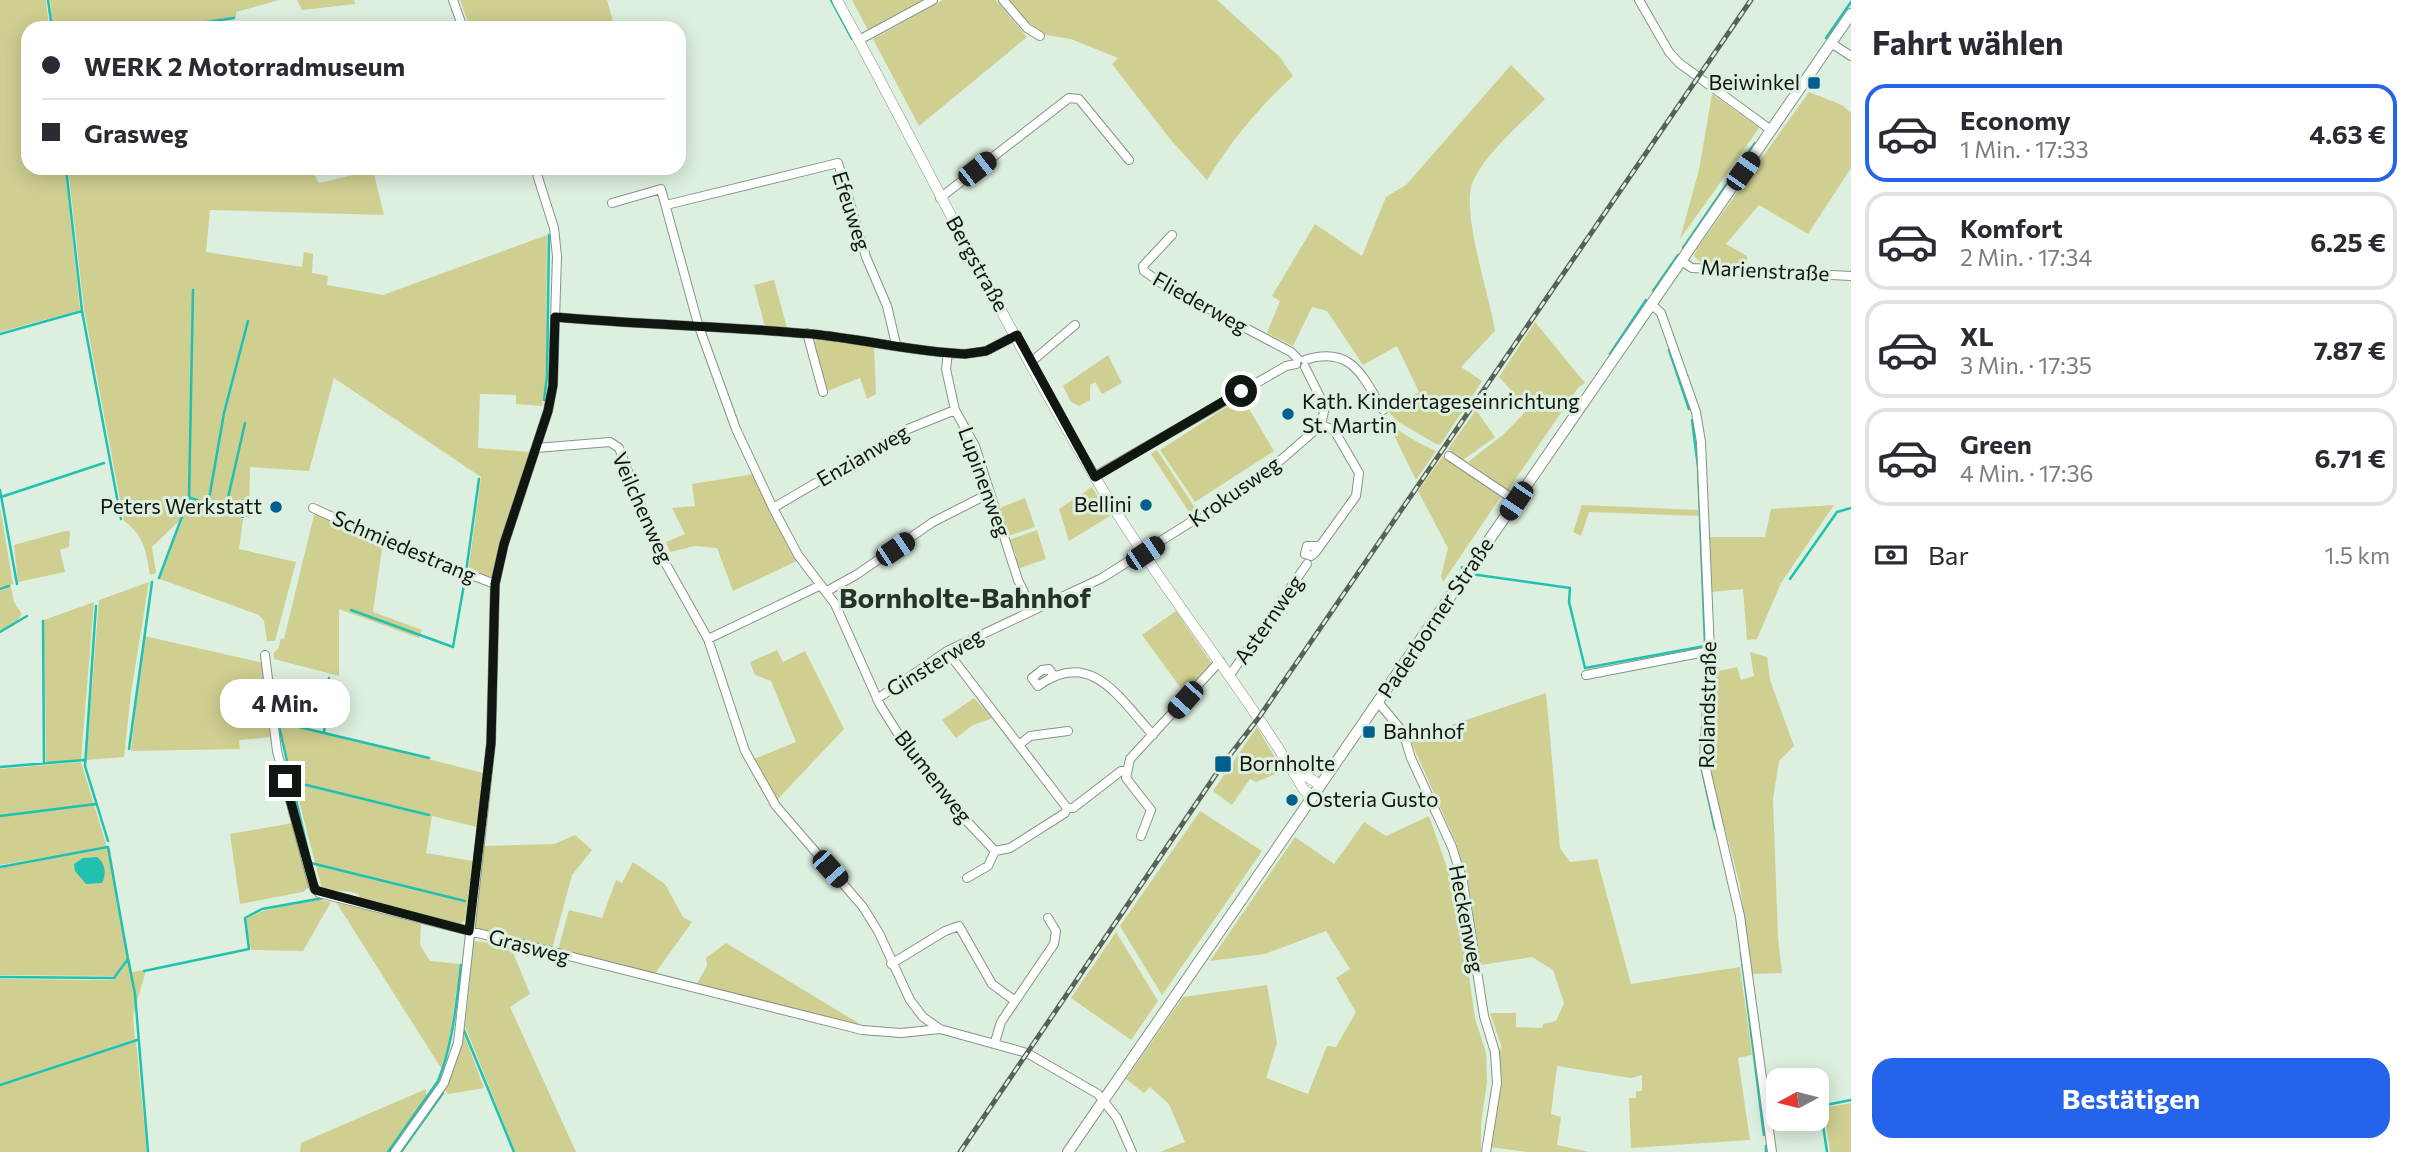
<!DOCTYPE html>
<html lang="de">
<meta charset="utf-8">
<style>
body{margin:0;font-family:Commissioner,sans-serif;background:#f7f7f7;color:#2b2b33;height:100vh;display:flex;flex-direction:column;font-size:26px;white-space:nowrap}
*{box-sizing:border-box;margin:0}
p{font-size:23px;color:#7c7c81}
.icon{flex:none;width:38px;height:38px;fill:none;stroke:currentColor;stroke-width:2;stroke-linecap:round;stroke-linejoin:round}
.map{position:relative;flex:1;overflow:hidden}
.sheet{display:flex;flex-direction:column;background:#fff;width:560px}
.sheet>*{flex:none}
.hud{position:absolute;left:21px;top:21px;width:665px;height:154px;border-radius:21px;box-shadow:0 4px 18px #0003;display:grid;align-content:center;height:154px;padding:0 21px;background:#fff}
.needle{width:46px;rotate:263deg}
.tools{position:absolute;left:1766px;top:1068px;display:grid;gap:14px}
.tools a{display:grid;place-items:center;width:63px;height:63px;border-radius:14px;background:#fff;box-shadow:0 4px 18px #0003;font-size:35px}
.end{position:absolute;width:32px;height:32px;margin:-16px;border:9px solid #101610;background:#fff;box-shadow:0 0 0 4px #fff}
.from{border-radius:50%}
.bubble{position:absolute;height:49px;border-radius:21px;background:#fff;box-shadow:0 4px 18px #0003;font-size:23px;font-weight:700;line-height:49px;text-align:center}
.car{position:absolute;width:21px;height:42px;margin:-21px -10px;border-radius:9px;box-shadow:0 0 5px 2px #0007;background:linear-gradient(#222 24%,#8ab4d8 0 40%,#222 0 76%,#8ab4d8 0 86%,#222 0)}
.hud b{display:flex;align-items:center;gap:24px;height:66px;font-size:26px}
.hud b+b{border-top:2px solid #e1e1e2}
.hud i{width:18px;height:18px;background:#2b2b33}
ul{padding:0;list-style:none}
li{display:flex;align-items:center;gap:21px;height:98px;margin:0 14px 10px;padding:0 7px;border:4px solid #e1e1e2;border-radius:21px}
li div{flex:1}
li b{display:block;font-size:26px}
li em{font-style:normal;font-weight:700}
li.selected{border-color:#2563eb}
li>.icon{width:63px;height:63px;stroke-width:1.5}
h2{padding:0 21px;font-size:32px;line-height:84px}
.pay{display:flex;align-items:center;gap:18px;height:77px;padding:0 21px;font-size:26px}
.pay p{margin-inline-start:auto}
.action{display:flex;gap:14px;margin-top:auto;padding:14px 21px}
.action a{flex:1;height:80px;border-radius:21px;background:#2563eb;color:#fff;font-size:28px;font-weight:700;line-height:80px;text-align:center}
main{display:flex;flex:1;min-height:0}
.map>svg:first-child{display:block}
</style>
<main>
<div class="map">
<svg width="1851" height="1152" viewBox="0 0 1851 1152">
<rect width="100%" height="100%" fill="#ddefde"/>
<path fill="#cfcf91" d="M0 0H46L49 28H28V168H65L80 310 0 332Z
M50 0H279L236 12V17L154 28H53Z
M297 0H354L355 4 302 10Z
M460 0H607L615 28H470Z
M852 0H927L869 32Z
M943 0H996L1027 37 919 126 873 39Z
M1006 0H1217L1279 56 1293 76C1258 108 1232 140 1207 180L1170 139 1112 64 1118 58 1071 39 1046 35 1018 15Z
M1511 65 1545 99C1521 124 1488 150 1473 181 1460 211 1490 296 1495 331L1461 367 1482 381 1440 445 1436 444 1397 421 1387 410 1419 392 1397 346 1363 365 1327 311 1312 307 1293 346 1267 333 1280 301 1272 296 1315 224 1362 256 1386 197 1406 185Z
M1809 92 1842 105 1851 113V168L1808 234 1759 205 1726 244 1747 256V267L1704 265 1694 256 1698 247Z
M1712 94 1759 128 1680 239 1699 170Z
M68 168H311L319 183 373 170 384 215 210 210 206 252 302 267 304 252 313 254 312 273 328 276 327 285 383 295 547 235 546 376 542 406 516 404V395L480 394 478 448 531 452 500 541 492 577 468 573 481 477 334 378 309 471 250 467 249 518 188 496 179 521 152 547 156 573 150 575C146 551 144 535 124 521L84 309Z
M774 280 787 328 765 327 754 285Z
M1535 322 1585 383 1578 388 1508 490 1468 462 1504 434 1528 409 1499 377Z
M818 338 874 345 876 394 867 399 860 378 825 392 811 344Z
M1108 355 1122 383 1102 394 1095 382 1090 385V400L1079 406 1071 402 1063 386Z
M1242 397 1274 451 1195 502 1160 450Z
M1476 410 1495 437 1463 460 1448 449Z
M1383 413C1397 433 1415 441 1436 451L1416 480Z
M1157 450 1197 511 1191 515 1151 454Z
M1443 456 1502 495 1443 582 1441 576 1448 548 1418 491Z
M754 474 797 561 733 591 717 548 695 546 670 552 666 542 685 534 672 508 695 506 692 484Z
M1092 487 1110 516 1069 541 1059 509Z
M1025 498 1035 527 1008 536 1000 511 1002 507Z
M190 499 243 519 239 549 296 562 275 641H267L264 621 259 615 160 579Z
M1582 505 1698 510 1699 516 1589 512 1581 536 1573 532Z
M1834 505 1781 583 1757 639 1747 640 1743 589 1711 592 1710 537H1765L1771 509Z
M0 507 13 584 0 588Z
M315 511 383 542 373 612 422 630 419 638 339 609V676L274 659V652L278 649 281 638 284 639Z
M1037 530 1046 559 1017 569 1016 555 1009 540Z
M65 531H70L69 547 60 550 65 572 18 582 14 545Z
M149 582 131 693 124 757 86 760 99 600Z
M11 587 14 602 22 614 15 624 0 630V591Z
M94 602 81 760 46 763 44 620Z
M1176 611 1213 665 1186 695 1142 635Z
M144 636 264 663 273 737 239 740 240 749 131 751Z
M777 650 783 662 805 651 844 729 776 801 754 759 796 742 771 681 755 675 750 662Z
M1750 652 1767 657 1770 680 1794 746 1779 761 1773 799 1778 938 1782 973 1752 974 1740 885 1711 776 1715 672 1737 667 1741 680 1754 676Z
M1546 693 1560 848 1570 862 1597 859 1631 984 1740 967 1752 1055 1738 1058 1750 1140 1631 1148 1629 1098H1636V1091H1642V1075L1631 1078 1557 1066 1551 1114 1561 1117 1557 1145 1589 1152H1528L1489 1147 1501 1080 1499 1049 1502 1048 1490 1013H1516V1027L1542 1028 1543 1024 1556 1021 1564 1003 1553 970 1532 957 1481 965 1468 881 1456 843 1410 739Z
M974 698 993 718 973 725 956 738 942 720Z
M278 721 483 773 477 827 432 816 426 853 473 861 465 920 460 924 361 900 358 894C347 890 334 891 322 889Z
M1257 727 1283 771 1256 782 1250 779 1232 805 1213 791Z
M81 762 107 847 0 865V769Z
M1200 811 1262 851 1162 995 1120 926Z
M1429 816 1453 885 1461 921 1475 1018 1486 1053 1487 1082 1481 1124V1152H1160L1185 1142 1169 1104 1150 1087 1144 1093 1126 1079 1183 997 1267 985 1277 1043 1266 1078 1308 1094 1327 1046 1336 1047 1356 1012 1336 978 1350 969 1326 931 1265 954 1210 961 1295 837 1334 864 1364 822 1386 836Z
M293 823 310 886 303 892 240 904 230 834Z
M575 835 592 850 572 875 552 949 475 929 484 846 554 844Z
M110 848 127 959 114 976 0 975V868Z
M633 862 665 884 683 917 692 922 654 975 558 950 569 910 602 918 616 880 622 883Z
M315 899 331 902 303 951 251 950 246 919 263 911Z
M336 902 421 924 420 945 430 961 460 964 449 1044 441 1068Z
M1116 932 1158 1001 1131 1040 1071 998Z
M474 941 510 945 530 994 510 1007 576 1152H515L465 1026Z
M726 943 868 1029 696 985 707 966 706 958Z
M130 959 132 972 146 970 133 1016 135 1039 0 1084V979L114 980Z
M462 1029 484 1088 449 1094 444 1090 455 1066Z
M136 1041 147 1152H0V1086Z
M426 1089V1098L387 1152H300L301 1143Z
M1851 1103V1152H1830L1825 1118 1829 1107Z"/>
<path fill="#20c1b1" d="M97 857C105 863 107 874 102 883L86 884 75 871 74 864 83 858Z"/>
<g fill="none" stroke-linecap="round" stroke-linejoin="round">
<path stroke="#20c1b1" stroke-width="2.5" d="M48 0 52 28
M831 0 852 39
M167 28 234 18
M1826 38 1851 2
M66 168 82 311
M1683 248 1755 143
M1653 291 1678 255
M0 334 82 311 121 519
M1669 350 1689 409
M1610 354 1646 300
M544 400 547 376 549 235
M1692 420 1698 467 1705 644
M0 490 17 584
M1 497 104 463
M191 498 243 517
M208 505 224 413 248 321
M225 511 245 423
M1462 567V569
M466 572 479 479
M1471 574 1570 588 1569 602 1585 668 1705 646
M159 578 189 498 193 290
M1790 579 1837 512 1851 508
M0 589 9 586
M96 606 85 766 108 841
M351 610 453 647 465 579
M43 621 44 763
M0 632 27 616
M324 733 329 678
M129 749 152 582
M1700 761 1715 829
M0 767 84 760
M290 781 429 815
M0 816 96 804
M310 860 278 722 429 758
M311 863 465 901
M0 867 108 847 128 959 114 978 0 977
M1741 953 1764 1135
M128 959 135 994 148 1152
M470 965 473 941
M144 971 249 949 245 918 262 909 323 898
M463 1028 514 1152
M0 1085 137 1040
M1766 1146V1152
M388 1152 438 1081C453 1044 456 1005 461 965
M401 1152 443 1093
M1827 1152 1822 1118 1826 1105 1851 1100"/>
<defs>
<path id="minor" d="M453 0 463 28
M1003 0 1027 28 1040 36
M1639 0 1669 52 1679 63 1771 130
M859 40 933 0
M1831 43 1851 56
M940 198 1069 98 1079 99 1129 160
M612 203 661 189 698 324 736 429 773 508 798 555 835 604 880 705 905 745 961 815 995 851
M666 205 838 163 866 257 887 306 896 344
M1172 235 1143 266 1144 271 1164 285 1291 352 1298 359
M1681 261 1692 268 1851 276
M1651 304 1661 313 1696 412 1701 442 1710 651 1704 761 1740 916 1772 1152
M555 317C641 325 726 326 811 334 863 339 914 352 965 354L986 351 1017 335
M807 333 823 392
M948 353 946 369 955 410 975 446 1018 580 1032 609
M1305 360C1352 345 1363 377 1383 410
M1031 362 1075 325
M1305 367 1325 407 1321 425 1334 430 1359 473 1356 496 1315 553 1311 556 1305 554 1307 546H1320
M536 448 610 442 619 448 658 550 708 639 745 751 776 806 863 907 879 933 910 1000 923 1017 940 1029 1027 1053 1098 1094 1117 1118 1132 1152
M1449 456 1516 501
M1095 476 1286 366 1296 364
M313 508 405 550 495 584
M773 508 908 429 955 410
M827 591 856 575 933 522 988 494
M708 639 821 585
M947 651 1067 808
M265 655 277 751 313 886 319 893 862 1030 901 1033 940 1029
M1053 675 1049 669 1042 670 1032 678 1038 686C1091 647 1120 699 1153 735
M1230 675 1307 564
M1586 675 1710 651
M877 699 947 651 1102 578 1194 520 1203 518 1282 459 1321 425
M1378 702 1403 732 1411 758 1452 847 1463 882 1484 1016 1495 1052 1497 1083 1486 1152
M1019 745 1030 736 1068 731
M1141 836 1151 810 1126 778 1130 759 1220 661
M967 878 988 866 995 851 1010 848 1065 813 1067 808H1073L1121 771H1127
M891 964 945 931 959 926 992 984 1015 1001
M995 1042 1001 1022 1054 944 1056 931 1048 918
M395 1152 444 1083 458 1043 491 743 495 584 504 544 548 411 553 385 557 256 554 228 535 168"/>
<path id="tertiary" d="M837 0C930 170 1013 345 1115 510 1175 606 1247 693 1304 790L1313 796
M1294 768 1320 785"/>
<path id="secondary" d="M1068 1152 1851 14"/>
</defs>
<use href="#minor" stroke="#859585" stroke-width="10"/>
<use href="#tertiary" stroke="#859585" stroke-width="11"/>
<use href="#secondary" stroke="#859585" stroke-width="12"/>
<use href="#minor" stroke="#fff" stroke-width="8"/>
<use href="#tertiary" stroke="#fff" stroke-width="10"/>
<use href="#secondary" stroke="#fff" stroke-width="10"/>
<defs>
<path id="rail" d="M960 1152 1223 764 1260 716 1751 0"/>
</defs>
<use href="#rail" stroke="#576157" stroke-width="5"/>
<use href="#rail" stroke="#ddefde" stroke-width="2.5" stroke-dasharray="8" stroke-linecap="butt"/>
</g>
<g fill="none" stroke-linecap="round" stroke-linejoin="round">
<path stroke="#101610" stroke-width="9" d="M285 781 315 890 469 931 491 743 495 584 504 544 548 411 553 385 555 317C641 325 726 326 811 334 863 339 914 352 965 354L986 351 1017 335 1095 477 1241 391"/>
</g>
<g fill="#015f8f" stroke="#ddefde" stroke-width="2.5">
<rect x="1807" y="76" width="14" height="14" rx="3.5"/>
<circle cx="1288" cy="414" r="7"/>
<circle cx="1146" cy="505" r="7"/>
<circle cx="276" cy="507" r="7"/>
<rect x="1362" y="725" width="14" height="14" rx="3.5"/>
<rect x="1214" y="755" width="18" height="18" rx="3.5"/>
<circle cx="1292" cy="800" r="7"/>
</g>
<g text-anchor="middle" stroke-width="6" stroke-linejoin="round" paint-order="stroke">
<g font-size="21" fill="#101610" stroke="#ddefde" text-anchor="start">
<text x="1800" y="90" text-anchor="end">Beiwinkel</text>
<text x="1302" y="409">Kath. Kindertageseinrichtung<tspan x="1302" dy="24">St. Martin</tspan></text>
<text x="1132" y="512" text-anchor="end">Bellini</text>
<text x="262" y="514" text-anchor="end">Peters Werkstatt</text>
<text x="1383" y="739">Bahnhof</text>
<text x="1239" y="771">Bornholte</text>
<text x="1306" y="807">Osteria Gusto</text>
</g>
<g font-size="21" fill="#101610" stroke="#ddefde">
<text transform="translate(851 211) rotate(72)" y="7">Efeuweg</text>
<text transform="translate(977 264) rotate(61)" y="7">Bergstraße</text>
<text transform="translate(1765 271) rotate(3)" y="7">Marienstraße</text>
<text transform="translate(1200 303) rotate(29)" y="7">Fliederweg</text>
<text transform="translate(863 456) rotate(-30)" y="7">Enzianweg</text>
<text transform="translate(984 482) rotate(70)" y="7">Lupinenweg</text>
<text transform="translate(1235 492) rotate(-35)" y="7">Krokusweg</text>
<text transform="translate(642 508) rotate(66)" y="7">Veilchenweg</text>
<text transform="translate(404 547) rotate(23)" y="7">Schmiedestrang</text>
<text transform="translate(1436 618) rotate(-56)" y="7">Paderborner Straße</text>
<text transform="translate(1269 620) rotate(-55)" y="7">Asternweg</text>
<text transform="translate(935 663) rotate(-32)" y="7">Ginsterweg</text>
<text transform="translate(1708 705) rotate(-89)" y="7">Rolandstraße</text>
<text transform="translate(933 777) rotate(52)" y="7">Blumenweg</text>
<text transform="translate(1466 919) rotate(79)" y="7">Heckenweg</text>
<text transform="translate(529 947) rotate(15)" y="7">Grasweg</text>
</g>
<g font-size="28" font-weight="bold" fill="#273427" stroke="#ddefde">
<text x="965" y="608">Bornholte-Bahnhof</text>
</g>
</g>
</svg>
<div class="tools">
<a><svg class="needle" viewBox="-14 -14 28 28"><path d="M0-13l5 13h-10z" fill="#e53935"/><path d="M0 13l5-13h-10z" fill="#7c7c81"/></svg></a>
</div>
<i class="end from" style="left:1241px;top:391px"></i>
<i class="end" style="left:285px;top:781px"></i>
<div class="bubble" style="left:220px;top:679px;width:130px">4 Min.</div>
<i class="car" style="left:977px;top:169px;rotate:52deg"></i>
<i class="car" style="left:1743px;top:171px;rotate:35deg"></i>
<i class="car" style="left:1516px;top:501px;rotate:214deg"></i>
<i class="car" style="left:895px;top:549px;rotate:56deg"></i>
<i class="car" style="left:1145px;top:553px;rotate:56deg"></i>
<i class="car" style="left:1185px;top:700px;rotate:222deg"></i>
<i class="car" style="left:830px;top:869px;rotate:138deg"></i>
<div class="hud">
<b><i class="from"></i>WERK 2 Motorradmuseum</b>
<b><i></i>Grasweg</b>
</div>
</div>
<section class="sheet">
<h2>Fahrt wählen</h2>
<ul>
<li class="selected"><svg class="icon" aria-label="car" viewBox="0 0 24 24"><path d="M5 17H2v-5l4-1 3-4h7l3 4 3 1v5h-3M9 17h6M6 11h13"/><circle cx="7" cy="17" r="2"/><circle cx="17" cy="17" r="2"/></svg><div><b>Economy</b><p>1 Min. · 17:33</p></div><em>4.63 €</em></li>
<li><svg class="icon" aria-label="car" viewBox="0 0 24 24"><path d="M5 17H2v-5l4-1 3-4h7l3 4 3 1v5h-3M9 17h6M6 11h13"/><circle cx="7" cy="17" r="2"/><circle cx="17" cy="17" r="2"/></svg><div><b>Komfort</b><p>2 Min. · 17:34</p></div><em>6.25 €</em></li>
<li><svg class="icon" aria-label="car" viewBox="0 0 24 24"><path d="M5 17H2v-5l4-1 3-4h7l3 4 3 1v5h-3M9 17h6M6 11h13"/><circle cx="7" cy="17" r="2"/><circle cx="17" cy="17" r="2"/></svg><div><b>XL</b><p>3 Min. · 17:35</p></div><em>7.87 €</em></li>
<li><svg class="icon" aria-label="car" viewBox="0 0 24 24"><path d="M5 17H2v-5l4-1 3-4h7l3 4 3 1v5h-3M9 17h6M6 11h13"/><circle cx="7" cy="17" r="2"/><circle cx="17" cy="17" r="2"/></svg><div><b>Green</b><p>4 Min. · 17:36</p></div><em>6.71 €</em></li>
</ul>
<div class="pay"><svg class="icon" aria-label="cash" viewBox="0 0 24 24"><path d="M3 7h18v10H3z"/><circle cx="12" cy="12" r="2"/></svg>Bar<p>1.5 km</p></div>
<div class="action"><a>Bestätigen</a></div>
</section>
</main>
